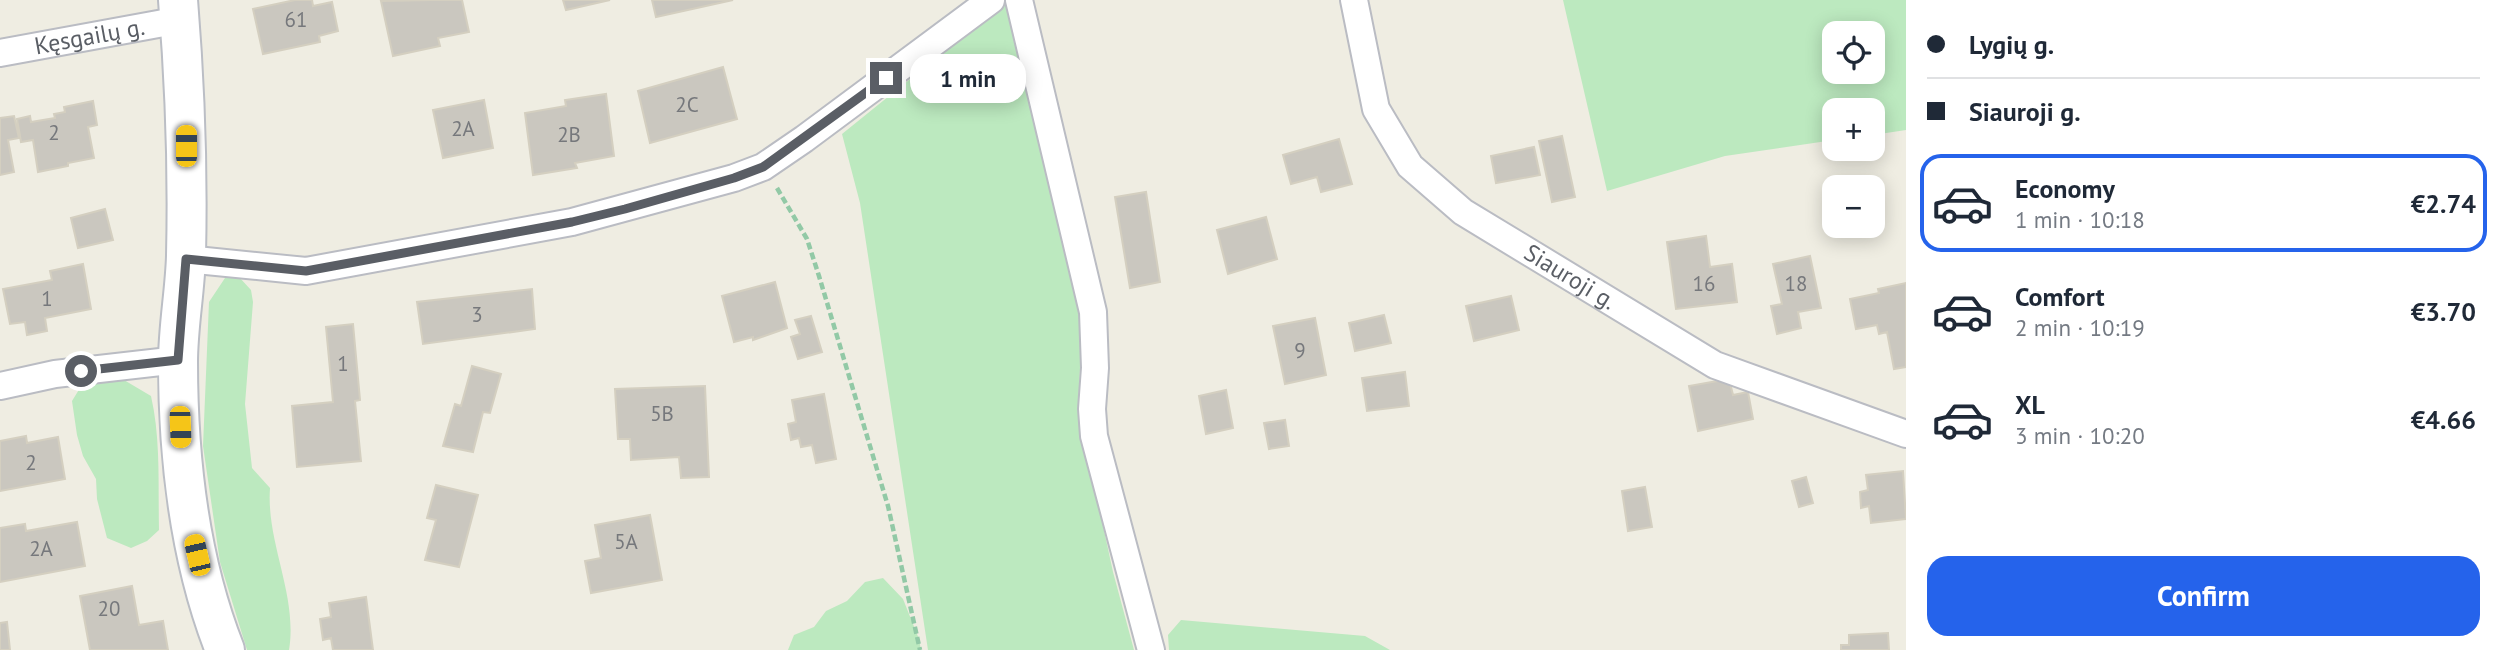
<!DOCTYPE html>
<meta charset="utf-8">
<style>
body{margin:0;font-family:"PT Sans",sans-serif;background:#f6f6f7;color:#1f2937;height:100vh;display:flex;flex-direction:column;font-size:26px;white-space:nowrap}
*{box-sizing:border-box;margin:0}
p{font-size:23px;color:#747a83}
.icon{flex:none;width:38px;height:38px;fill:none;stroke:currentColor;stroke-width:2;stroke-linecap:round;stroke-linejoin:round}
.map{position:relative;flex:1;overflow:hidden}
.panel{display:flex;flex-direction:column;background:#fff;width:595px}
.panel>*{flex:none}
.banner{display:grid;align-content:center;height:154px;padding:0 21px;background:#fff}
.fabs{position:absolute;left:1822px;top:21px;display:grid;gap:14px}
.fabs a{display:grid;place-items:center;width:63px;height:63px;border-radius:14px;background:#fff;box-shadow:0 4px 18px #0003;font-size:35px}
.end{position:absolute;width:32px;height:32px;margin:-16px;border:9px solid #5a5e65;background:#fff;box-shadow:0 0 0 4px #fff}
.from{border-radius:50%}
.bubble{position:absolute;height:49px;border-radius:21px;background:#fff;box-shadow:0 4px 18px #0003;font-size:23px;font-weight:700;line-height:49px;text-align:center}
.car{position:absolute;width:21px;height:42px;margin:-21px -10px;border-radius:9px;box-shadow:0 0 5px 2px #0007;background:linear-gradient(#f5c518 24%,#345 0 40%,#f5c518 0 76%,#345 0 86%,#f5c518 0)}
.banner b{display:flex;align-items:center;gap:24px;height:66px;font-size:26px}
.banner b+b{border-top:2px solid #e0e1e3}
.banner i{width:18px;height:18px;background:#1f2937}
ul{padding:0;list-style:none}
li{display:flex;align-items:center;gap:21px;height:98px;margin:0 14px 10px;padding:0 7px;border:4px solid transparent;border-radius:21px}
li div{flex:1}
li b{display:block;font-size:26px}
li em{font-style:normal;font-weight:700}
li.selected{border-color:#2563eb}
li>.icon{width:63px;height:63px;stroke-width:1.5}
.button{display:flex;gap:14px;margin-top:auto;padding:14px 21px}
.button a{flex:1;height:80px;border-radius:21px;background:#2563eb;color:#fff;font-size:28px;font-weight:700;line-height:80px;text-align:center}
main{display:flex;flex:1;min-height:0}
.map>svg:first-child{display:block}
</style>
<main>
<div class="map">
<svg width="1906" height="650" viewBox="0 0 1906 650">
<rect width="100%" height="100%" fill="#efede2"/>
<path fill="#bce9bf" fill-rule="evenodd" d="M1008 0 1083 309 1078 410 1113 572 1134 650H928L860 203 842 134Z
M1563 0H1906V130L1873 135 1872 110H1834V140L1725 156 1607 191ZM1872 33V72H1834V33Z
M239 277 251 290 253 302 245 404 252 468 270 488C266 543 298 595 289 650H247L220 562 203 446 209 302 225 278Z
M107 379 124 380 151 396C161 440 158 485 159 530L147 541 131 548 107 538 97 499 96 479 83 456 77 435 72 401 80 388Z
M883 578 903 599 919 639 921 650H788L794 635 814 627 826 611 847 601 865 582Z
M1181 620 1365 636 1390 650H1169L1168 635Z"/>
<path fill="#cac7bf" stroke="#d4cfc0" stroke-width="2" d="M295 0H312L313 6 332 2 338 31 319 36 320 42 263 54 253 9Z
M432 0H462L469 32 438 38 440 46 393 56 381 1Z
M563 0H610L566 10Z
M652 0H733L656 17Z
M723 67 737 119 650 143 638 91Z
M606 94 614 156 575 163 577 168 533 175 525 113 566 106 565 100Z
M484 100 493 148 443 158 433 110Z
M93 101 97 125 88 127 94 158 68 163V166L38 172 33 140 21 142 17 119 30 116 31 122 55 118 54 114 65 112 64 107Z
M14 116 19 138 8 140 14 172 0 175V118Z
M1562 136 1575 197 1552 202 1539 141Z
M1339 139 1352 184 1321 192 1317 177 1291 184 1283 155Z
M1534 147 1540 175 1496 183 1491 156Z
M1146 192 1160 282 1130 288 1115 197Z
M105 209 113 240 78 248 71 218Z
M1266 217 1277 259 1228 274 1217 230Z
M1706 236 1710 267 1732 264 1737 302 1676 309 1667 242Z
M1810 256 1821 308 1798 312 1801 328 1777 334 1771 306 1782 304 1773 264Z
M83 264 91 309 45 318 47 331 27 335 25 322 10 324 3 289 52 280 50 271Z
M775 282 787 328 753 340V337L734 342 722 296Z
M1906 283V367L1894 369 1887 332 1879 334 1877 325 1856 329 1850 299 1879 293 1878 289Z
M532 289 535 329 423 344 417 302Z
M1511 296 1519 330 1474 341 1466 306Z
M1384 315 1391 343 1355 351 1349 323Z
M811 316 822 352 798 359 791 337 800 334 795 320Z
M1315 318 1326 375 1285 384 1273 326Z
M353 324 360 400 355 401 361 461 297 467 292 406 333 402 326 327Z
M472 366 501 374 490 413 483 412 473 452 443 446 455 404 461 406Z
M1405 372 1409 406 1367 411 1362 378Z
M1729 379 1733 395 1748 392 1753 419 1698 431 1689 386Z
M705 386 709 477 681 478 679 457 631 460 630 439H618L615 389Z
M1226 390 1233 428 1206 434 1199 396Z
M824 394 836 459 816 463 812 445 801 447 799 438 791 440 788 424 796 422 792 400Z
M1285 420 1289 446 1269 449 1264 423Z
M26 436 27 443 58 437 65 479 0 491V441Z
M1903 471 1906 519 1871 523 1869 506 1861 508 1860 492 1868 490 1866 475Z
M1806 477 1813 503 1799 507 1792 481Z
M436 485 478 495 459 567 425 560 436 520 427 518Z
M1645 487 1652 527 1628 531 1622 491Z
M650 515 662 580 591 593 585 561 601 558 595 525Z
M77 522 85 566 0 582V528L25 524 26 531Z
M132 586 139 625 163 621 168 650H90L80 596Z
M366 597 373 650H333L331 638 323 640 320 619 331 617 329 603Z
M7 622 10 650H0V623Z
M1888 633 1889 650H1841V645H1849V635Z"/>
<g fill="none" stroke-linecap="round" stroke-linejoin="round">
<defs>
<g id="street">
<path d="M1019 0 1093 312 1095 368 1092 409 1094 436 1151 650"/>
<path id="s1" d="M1354 0 1376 109 1410 166 1463 212 1715 365 1906 434"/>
<path id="s2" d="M0 53 180 20"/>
<path d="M186 259 306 271 572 222 734 178 763 167 804 139 991 0"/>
<path d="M0 386 55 374 178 360"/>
</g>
<path id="secondary" d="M178 0C185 85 188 170 186 256 185 291 178 327 178 362 178 460 189 559 225 650"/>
</defs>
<use href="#street" stroke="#babcc3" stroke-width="30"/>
<use href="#secondary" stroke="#bbbec5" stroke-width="42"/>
<path stroke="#92c9a6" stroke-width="4.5" stroke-dasharray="7 3.5" stroke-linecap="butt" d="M777 188 807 239 819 276 888 506 920 650"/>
<use href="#street" stroke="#fff" stroke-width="26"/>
<use href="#secondary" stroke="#fff" stroke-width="38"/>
</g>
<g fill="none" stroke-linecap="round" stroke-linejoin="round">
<path stroke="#5a5e65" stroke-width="9" d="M81 371 178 360 186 259 306 271 572 222 625 209 734 178 763 167 886 78"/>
</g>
<g text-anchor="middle" stroke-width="5" stroke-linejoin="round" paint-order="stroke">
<g font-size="21" fill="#76787c">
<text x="296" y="27">61</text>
<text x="687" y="112">2C</text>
<text x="463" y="136">2A</text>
<text x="54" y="140">2</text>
<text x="569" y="142">2B</text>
<text x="1704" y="291">16</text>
<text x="1796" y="291">18</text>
<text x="47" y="306">1</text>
<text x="477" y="322">3</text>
<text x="1300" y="358">9</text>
<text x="343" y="371">1</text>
<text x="662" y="421">5B</text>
<text x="31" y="470">2</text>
<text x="626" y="549">5A</text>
<text x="41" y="556">2A</text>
<text x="109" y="616">20</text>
</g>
<g font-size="24" fill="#5a5e65" stroke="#fff">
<text dy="8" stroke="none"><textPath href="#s2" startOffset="91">Kęsgailų g.</textPath></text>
<text dy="8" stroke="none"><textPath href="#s1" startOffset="373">Siauroji g.</textPath></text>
</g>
</g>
</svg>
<div class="fabs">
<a><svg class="icon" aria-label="locate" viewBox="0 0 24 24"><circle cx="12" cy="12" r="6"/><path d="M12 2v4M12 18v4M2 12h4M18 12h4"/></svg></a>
<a>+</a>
<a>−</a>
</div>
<i class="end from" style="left:81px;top:371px"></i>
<i class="end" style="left:886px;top:78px"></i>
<div class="bubble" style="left:910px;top:54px;width:116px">1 min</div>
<i class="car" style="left:186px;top:146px;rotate:0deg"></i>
<i class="car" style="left:180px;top:427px;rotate:178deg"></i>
<i class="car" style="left:197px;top:555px;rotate:347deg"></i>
</div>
<section class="panel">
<div class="banner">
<b><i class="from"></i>Lygių g.</b>
<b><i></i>Siauroji g.</b>
</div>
<ul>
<li class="selected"><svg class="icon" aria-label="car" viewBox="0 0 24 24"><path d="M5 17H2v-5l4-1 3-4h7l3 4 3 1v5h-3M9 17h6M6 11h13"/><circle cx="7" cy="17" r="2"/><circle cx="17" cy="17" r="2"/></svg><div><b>Economy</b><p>1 min · 10:18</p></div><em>€2.74</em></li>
<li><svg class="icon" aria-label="car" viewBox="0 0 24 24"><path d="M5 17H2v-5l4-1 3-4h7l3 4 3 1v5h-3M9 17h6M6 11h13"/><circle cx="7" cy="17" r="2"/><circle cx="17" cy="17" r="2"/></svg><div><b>Comfort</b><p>2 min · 10:19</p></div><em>€3.70</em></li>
<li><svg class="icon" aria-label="car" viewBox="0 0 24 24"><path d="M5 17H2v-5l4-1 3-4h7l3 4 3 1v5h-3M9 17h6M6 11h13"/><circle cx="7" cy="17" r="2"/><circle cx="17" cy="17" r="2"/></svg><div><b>XL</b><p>3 min · 10:20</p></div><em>€4.66</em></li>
</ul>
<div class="button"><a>Confirm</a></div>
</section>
</main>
